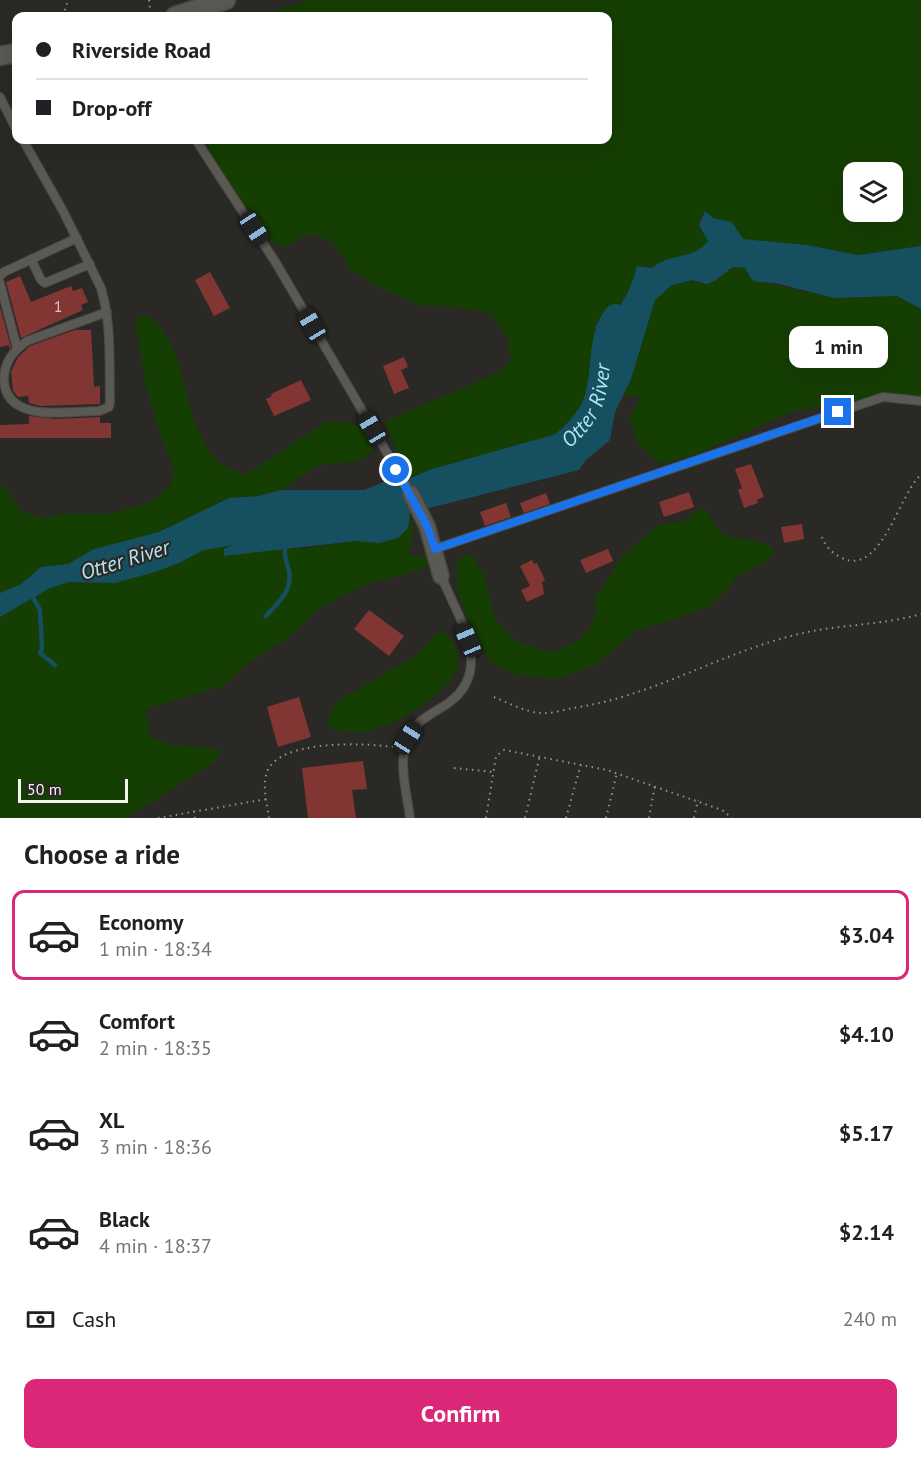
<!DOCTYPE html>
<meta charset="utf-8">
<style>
body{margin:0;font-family:"PT Sans",sans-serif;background:#f6f6f6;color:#202124;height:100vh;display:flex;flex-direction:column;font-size:22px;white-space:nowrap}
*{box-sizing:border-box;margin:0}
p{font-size:20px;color:#757577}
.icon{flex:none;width:33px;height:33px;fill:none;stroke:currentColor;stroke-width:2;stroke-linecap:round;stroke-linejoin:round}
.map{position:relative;height:818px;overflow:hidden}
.sheet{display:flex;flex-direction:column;background:#fff;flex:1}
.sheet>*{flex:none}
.banner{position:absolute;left:12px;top:12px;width:600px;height:132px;border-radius:12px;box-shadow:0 6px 24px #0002;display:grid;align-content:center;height:132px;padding:0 24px;background:#fff}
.controls{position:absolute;left:843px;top:162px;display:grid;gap:12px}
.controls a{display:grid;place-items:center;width:60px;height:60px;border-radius:12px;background:#fff;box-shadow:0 6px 24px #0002;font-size:30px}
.scale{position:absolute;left:18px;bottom:15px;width:110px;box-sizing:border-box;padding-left:6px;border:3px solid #f3f3f0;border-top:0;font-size:16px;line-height:21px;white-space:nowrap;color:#f3f3f0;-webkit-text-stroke:4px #2a2925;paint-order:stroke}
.end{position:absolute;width:27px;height:27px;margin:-14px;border:8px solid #1a73e8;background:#fff;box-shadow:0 0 0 3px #fff}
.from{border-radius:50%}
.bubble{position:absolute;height:42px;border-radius:12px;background:#fff;box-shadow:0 6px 24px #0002;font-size:20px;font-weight:700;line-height:42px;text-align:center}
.car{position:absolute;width:18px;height:36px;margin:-18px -9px;border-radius:8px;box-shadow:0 0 4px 2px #0007;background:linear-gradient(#222 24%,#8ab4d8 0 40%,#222 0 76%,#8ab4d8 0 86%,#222 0)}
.banner b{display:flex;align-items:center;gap:21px;height:57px;font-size:22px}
.banner b+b{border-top:2px solid #e0e0e0}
.banner i{width:15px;height:15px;background:#202124}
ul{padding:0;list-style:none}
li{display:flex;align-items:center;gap:18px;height:90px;margin:0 12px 9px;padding:0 12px;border:3px solid transparent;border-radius:12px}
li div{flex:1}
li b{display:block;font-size:22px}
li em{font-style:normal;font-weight:700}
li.selected{border-color:#db2777}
li>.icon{width:54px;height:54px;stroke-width:1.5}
h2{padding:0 24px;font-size:27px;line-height:72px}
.pay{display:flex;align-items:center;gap:15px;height:66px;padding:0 24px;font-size:22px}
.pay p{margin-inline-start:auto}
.action{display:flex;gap:12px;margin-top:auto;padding:12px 24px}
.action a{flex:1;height:69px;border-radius:12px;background:#db2777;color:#fff;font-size:24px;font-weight:700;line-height:69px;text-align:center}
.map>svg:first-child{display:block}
</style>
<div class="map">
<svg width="921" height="818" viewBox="0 0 921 818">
<rect width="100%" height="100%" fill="#2a2925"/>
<path fill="#153e03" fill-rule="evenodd" d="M311 0H921V246L858 255 807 245 743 239 732 222 713 218 705 211 700 219 699 229 707 235 708 242C693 261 670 253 652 268L644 265 636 269C637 277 621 306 614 313 608 319 600 318 595 327 597 338 606 345 609 357 612 373 596 413 582 422L583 426 589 428 584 431H567L432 469 410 478 384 422 495 374 511 362 508 339 490 313 455 307 419 305 376 286 348 268 343 256 332 242 313 234 302 237 287 247 269 242 201 140H608V16H260ZM854 172H892V212H854Z
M739 266 745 268 752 280 834 298 898 296 921 309V397L899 396 858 400 791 412 699 453 668 463 656 461 636 441 630 416 641 397 624 396 655 299 672 285 693 280 700 284Z
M142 314C199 336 173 464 247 474L327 421 354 423 368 432 373 450 362 460 317 466 281 490 258 496 229 498 159 532 94 549 68 564 41 567 21 584 0 593V483L23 512 44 518 62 514H110L152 502 171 485 174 467 162 440 146 385 135 321Z
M705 509 721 534 770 545 774 552 766 562 736 577 726 591 710 606 673 620 635 631 596 665 556 679 516 675 491 662 470 630 457 587 456 571 459 559 466 555 474 557 484 576 495 619 514 640 550 653 569 646 588 632 595 616V598L622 557 657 526 689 520 696 511Z
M410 513 413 528 409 556 433 558 432 563 414 572 366 584 317 610 293 634 248 663 223 686 145 709 150 737 169 744 222 750 215 762 126 818H0V617L50 588 69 582 115 583 179 563 257 522 292 517 296 525 267 536 247 538 226 557 278 548 301 549 356 541 379 543 398 538 408 528Z
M439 632H445C450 640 457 648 458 657 463 687 394 726 369 731 355 734 341 732 328 727L330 713 340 700 415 656Z"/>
<path fill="#165060" d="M705 211 713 218 732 222 743 239 807 245 858 255 921 246V309L897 296 834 298 775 283 758 282 752 280 745 268 733 267 716 280 707 284 693 280 672 285 655 300 631 379 615 412 610 440 586 460 579 470 410 513 408 528 398 538 379 543 356 541 224 556V549L247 538 267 536 295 525 292 517 257 522 179 563 155 572 115 583 69 582 50 588 0 617V593L21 584 41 567 68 564 94 549 159 532 229 498 258 496 281 490H364L386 481 399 486 401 482 432 469 567 431H584L589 426 580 425 588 418 599 399 610 363 605 343 595 327C600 318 607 319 614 313 625 302 634 280 637 266L652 268C670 252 693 261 708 241L699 225Z"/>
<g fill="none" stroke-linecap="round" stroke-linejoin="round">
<path stroke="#165060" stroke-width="4.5" d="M30 592 40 610 42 649 40 653 55 665
M266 616C279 602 295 588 288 567 285 558 284 554 286 544"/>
<g stroke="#165060" stroke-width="26">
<path id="s1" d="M554 453C570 439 588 424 596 403 606 377 599 340 616 317"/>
<path d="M203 537 329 516"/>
</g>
</g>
<path fill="#823634" d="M210 272 230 308 214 316 195 280Z
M20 276 31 302 71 286 73 291 82 288 88 302 81 305 83 310 21 338 6 282Z
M0 307 11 347 9 349V345L0 347Z
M75 330H91L94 387 100 386V404L41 406 29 403 28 396 18 397 13 391 11 372 18 357 30 346Z
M404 357 408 367 401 370 409 388 394 394 383 366Z
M301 380 311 400 274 416 266 399 272 396 271 394Z
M29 416 56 419 100 417V423H111V438H0V425L29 424Z
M751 464 764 497 757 500 758 503 744 508 738 490 742 488 735 469Z
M689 492 694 507 664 517 659 502Z
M546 493 550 504 524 513 520 503Z
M506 503 511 517 485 526 480 512Z
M802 524 804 539 784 543 781 527Z
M608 549 613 561 586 573 580 560Z
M532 560 534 564 537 563 545 580 542 582 544 594 527 602 521 590 530 586 520 566Z
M369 610 404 636 389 656 354 629Z
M299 697 311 737 278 747 267 707Z
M363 761 367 789 352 790 356 818H308L302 768Z"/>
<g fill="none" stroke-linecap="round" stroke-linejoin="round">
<defs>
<path id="lane" d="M0 97 16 129
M23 140 63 211 101 288C112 325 109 364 110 402L109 407 99 411C68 411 6 424 4 380 4 362 13 351 27 341L107 312
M196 140 276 263 411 494
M31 259 41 280 45 283 90 264
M0 276 4 272 77 238
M0 283 17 348
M435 549 883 397 921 401
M410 818C407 794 398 763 407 740 413 723 429 715 444 706 497 673 459 619 441 576"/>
<path id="street" d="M411 494 427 526 441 576"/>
<path id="secondary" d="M175 16 226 0
M0 56 16 53"/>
</defs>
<use href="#lane" stroke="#494744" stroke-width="10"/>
<use href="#street" stroke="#494744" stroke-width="18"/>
<use href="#secondary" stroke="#494744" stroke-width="21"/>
<path stroke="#949490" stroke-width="2" stroke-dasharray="1.5 4.5" stroke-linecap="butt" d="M149 0 151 16
M63 16 68 0
M822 537C825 546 831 552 840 557 881 580 900 491 921 475
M494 697C508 703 526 712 541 713 551 714 563 710 573 708 651 697 718 654 795 635 836 624 880 626 921 614
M454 768 493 772
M194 811 195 818
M158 818 267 799
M269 818C267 804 262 786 267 772 279 739 365 743 393 747
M486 818 496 756 504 750 607 770 722 810 732 818
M525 818 540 755
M566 818 581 764
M606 818 617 773
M649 818 655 785
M694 818 698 800"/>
<use href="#lane" stroke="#5a5954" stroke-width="8"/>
<use href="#street" stroke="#5a5954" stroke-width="15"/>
<use href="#secondary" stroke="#5a5954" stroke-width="18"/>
</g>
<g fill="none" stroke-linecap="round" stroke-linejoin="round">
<path stroke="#1a73e8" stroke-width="8" d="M396 470 427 526 435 549 838 412"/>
</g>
<g text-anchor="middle" stroke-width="4.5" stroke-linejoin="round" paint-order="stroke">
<g font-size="16" fill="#d7c4c1">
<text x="58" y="312">1</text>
</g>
<g font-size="21" font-style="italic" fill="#b3e3f4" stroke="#2a2925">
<text dy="7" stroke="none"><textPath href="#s1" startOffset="60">Otter River</textPath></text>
<text transform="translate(125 560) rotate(-17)" y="7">Otter River</text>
</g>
</g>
</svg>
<div class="controls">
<a><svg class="icon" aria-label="layers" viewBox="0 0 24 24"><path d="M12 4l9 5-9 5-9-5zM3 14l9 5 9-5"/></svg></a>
</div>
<div class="scale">50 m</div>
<i class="end from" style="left:396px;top:470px"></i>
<i class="end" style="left:838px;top:412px"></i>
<div class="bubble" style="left:789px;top:326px;width:99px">1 min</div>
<i class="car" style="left:254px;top:228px;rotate:147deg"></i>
<i class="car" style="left:312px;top:325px;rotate:330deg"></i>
<i class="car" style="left:372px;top:428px;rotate:330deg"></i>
<i class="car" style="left:468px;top:640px;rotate:337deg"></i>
<i class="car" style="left:408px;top:738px;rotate:32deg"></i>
<div class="banner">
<b><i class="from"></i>Riverside Road</b>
<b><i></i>Drop-off</b>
</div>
</div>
<section class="sheet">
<h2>Choose a ride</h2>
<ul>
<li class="selected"><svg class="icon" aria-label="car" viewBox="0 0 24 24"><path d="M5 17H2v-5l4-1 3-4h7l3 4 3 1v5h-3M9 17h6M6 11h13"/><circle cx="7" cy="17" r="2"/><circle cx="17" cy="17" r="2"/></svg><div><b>Economy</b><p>1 min · 18:34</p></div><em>$3.04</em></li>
<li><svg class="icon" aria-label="car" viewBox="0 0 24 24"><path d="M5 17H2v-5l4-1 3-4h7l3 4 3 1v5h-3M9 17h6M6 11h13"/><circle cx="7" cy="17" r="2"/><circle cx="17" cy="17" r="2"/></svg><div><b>Comfort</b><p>2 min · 18:35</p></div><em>$4.10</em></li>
<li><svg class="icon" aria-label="car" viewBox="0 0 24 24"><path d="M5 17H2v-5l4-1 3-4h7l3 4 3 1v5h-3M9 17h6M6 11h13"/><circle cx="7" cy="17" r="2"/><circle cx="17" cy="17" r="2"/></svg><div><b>XL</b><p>3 min · 18:36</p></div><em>$5.17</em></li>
<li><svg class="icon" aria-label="car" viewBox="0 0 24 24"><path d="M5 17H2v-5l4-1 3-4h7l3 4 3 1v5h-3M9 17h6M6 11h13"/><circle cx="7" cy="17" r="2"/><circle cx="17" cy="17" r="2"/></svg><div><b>Black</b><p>4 min · 18:37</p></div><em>$2.14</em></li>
</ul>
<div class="pay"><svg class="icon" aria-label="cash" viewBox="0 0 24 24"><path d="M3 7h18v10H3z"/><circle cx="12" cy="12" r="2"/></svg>Cash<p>240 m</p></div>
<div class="action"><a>Confirm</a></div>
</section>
